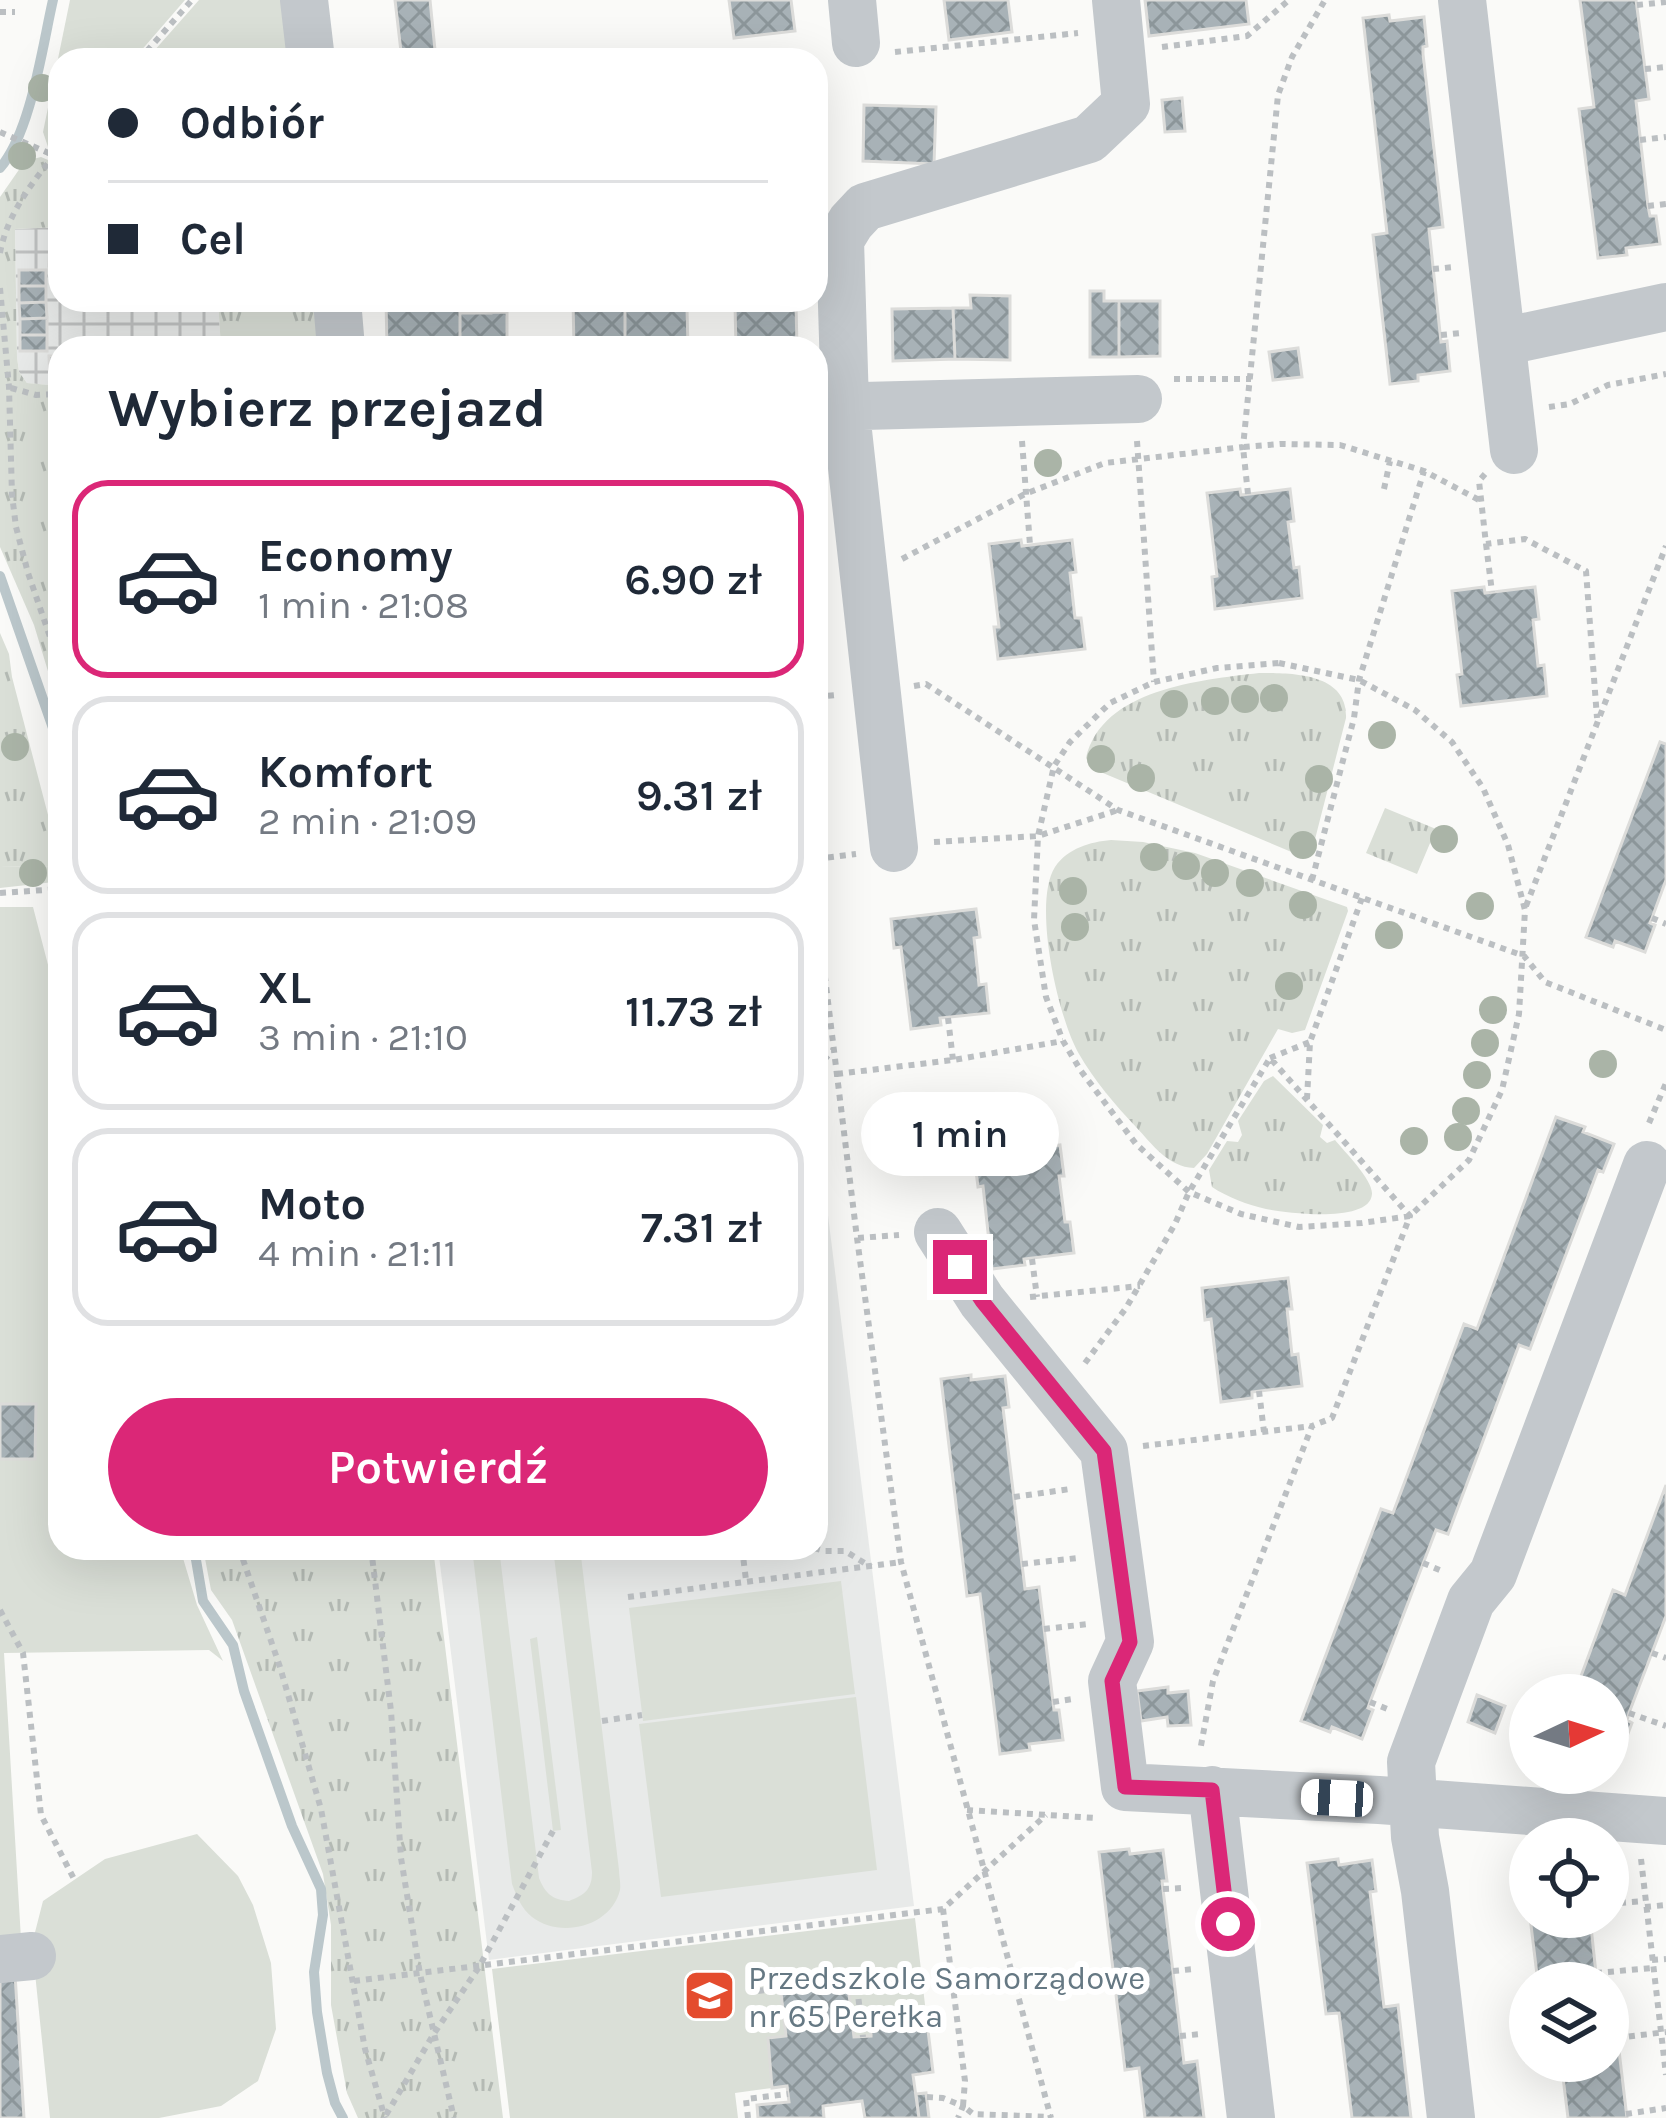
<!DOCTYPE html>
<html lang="pl">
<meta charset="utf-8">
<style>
body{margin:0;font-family:Karla,sans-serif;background:#f6f6f7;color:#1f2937;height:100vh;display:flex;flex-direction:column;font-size:45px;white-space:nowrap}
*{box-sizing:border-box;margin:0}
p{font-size:39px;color:#747a83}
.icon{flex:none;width:66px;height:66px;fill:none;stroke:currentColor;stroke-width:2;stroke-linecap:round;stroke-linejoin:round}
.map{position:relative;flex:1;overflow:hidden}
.details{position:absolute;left:48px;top:336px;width:780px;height:1224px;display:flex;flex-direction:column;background:#fff;border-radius:36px;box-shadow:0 12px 48px #0002}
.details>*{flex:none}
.guide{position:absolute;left:48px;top:48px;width:780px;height:264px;border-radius:36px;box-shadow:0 12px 48px #0002;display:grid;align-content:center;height:264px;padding:0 60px;background:#fff}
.needle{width:78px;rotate:86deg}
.controls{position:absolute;left:1509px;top:1674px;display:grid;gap:24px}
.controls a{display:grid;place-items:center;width:120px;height:120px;border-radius:50%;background:#fff;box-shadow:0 12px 48px #0002;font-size:60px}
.end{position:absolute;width:54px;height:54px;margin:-27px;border:15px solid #db2777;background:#fff;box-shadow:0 0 0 6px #fff}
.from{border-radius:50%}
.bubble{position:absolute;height:84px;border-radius:42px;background:#fff;box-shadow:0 12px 48px #0002;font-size:39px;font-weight:600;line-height:84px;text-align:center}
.car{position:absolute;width:36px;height:72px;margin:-36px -18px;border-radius:15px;box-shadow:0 0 9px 3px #0007;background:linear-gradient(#fff 24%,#345 0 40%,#fff 0 76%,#345 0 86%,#fff 0)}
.guide b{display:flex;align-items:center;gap:42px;height:114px;font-size:45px}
.guide b+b{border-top:3px solid #e0e1e3}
.guide i{width:30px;height:30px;background:#1f2937}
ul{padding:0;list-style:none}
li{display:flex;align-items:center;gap:36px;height:198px;margin:0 24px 18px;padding:0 36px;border:6px solid #e0e1e3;border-radius:36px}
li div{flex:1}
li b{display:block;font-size:45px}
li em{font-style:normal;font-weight:600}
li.current{border-color:#db2777}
li>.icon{width:108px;height:108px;stroke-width:1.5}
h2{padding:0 60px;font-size:54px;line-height:144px}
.button{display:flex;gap:24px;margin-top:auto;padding:24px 60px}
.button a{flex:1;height:138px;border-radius:72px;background:#db2777;color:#fff;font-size:48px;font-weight:600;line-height:138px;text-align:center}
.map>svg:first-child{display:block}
</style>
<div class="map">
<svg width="1666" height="2118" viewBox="0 0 1666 2118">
<defs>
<pattern id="industrial-grid" width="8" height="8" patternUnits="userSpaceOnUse" patternTransform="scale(3)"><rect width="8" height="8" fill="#e8eae9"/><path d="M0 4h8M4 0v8" fill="none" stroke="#c0c2c2"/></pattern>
<pattern id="park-tufts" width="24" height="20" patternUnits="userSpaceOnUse" patternTransform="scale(3)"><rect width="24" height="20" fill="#dadfd7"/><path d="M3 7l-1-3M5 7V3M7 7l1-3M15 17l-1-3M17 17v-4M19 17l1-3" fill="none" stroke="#b4bab4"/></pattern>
<pattern id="building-cross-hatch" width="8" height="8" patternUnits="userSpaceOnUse" patternTransform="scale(3)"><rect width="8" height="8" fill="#a8b2b7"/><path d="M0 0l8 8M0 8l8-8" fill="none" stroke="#8c969a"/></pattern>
</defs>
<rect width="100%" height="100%" fill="#fafaf8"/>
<path fill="#e8eae9" d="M816 1119 914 1906 489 1960 438 1548H816Z"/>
<path fill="url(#industrial-grid)" d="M60 227V300H218L221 348H60V386L27 383 19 372 17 357 15 229Z"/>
<path fill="#dadfd7" d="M70 0H185L133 60H60V142L54 149 48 147 43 132Z
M199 0H287L293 60H146Z
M0 866 55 867 54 882 0 888Z
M0 907H33L60 1011V1548H180L197 1605 223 1661 209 1650 4 1653 21 1939 0 1941Z
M472 1548H499L539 1878C545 1893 552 1900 569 1901 585 1895 592 1889 592 1872L553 1548H580L619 1870C619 1877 621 1883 620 1890 611 1927 560 1939 532 1917 521 1908 517 1897 512 1884Z
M841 1581 855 1694 643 1721 629 1608Z
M537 1637 561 1830 553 1831 530 1639Z
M856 1697 877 1870 661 1897 639 1724Z
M197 1834 238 1876 253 1905 271 1963 276 2029 258 2081 221 2106 159 2118H50L32 1944 43 1901 105 1859Z
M915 1918 927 2022 872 2028 871 2036 854 2037 848 1985 782 1992 786 2036 769 2039 772 2088 735 2093 738 2118H510L492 1969Z"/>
<path fill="url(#park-tufts)" d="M41 157 60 165V227L15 229 17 357 19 372 27 383 60 386V711L34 625 0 547V197L25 161Z
M218 300H320L325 348H221Z
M0 633 9 654 12 677 53 834 55 867 0 866Z
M1259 673C1292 673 1348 673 1346 718L1312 851 1307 856H1301L1091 768 1086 758C1102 689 1200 680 1259 673Z
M1385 808 1436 829 1417 874 1366 853Z
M1111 840 1143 842 1195 853 1347 907 1348 911 1305 1030 1292 1033 1278 1029 1207 1154 1194 1168C1168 1167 1152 1144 1136 1127 1115 1105 1094 1080 1079 1054 1058 1018 1032 903 1055 867 1068 848 1090 842 1111 840Z
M1273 1076 1323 1125 1320 1137 1327 1143 1335 1140C1344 1151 1373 1180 1372 1194 1370 1224 1285 1213 1266 1209 1248 1205 1227 1197 1212 1187L1209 1170 1227 1141 1238 1142 1242 1135 1238 1121 1264 1081Z
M203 1548H433L503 2118H358L347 2093 331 2005V1925L323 1874 232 1620 211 1590Z"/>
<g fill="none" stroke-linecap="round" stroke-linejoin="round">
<path stroke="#bbc7cb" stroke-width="10" d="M0 168C31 132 42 48 53 0
M0 576 60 748
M60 910V955
M194 1548 203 1601 233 1645 244 1691 292 1826 321 1889 323 1915 314 1972 317 2012 327 2073 335 2103 343 2118"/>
</g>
<path fill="url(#building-cross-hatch)" stroke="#dcdcda" stroke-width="3" d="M395 0H430L436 60H402Z
M729 0H791L795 31 734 38Z
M944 0H1008L1012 32 949 40Z
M1145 0H1246L1249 24 1149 36Z
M1580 0H1636L1649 99 1636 101 1648 206 1650 216H1656L1660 244 1626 248 1627 255 1598 258 1579 109 1594 107Z
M1389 15 1390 21 1424 17 1427 46 1423 47V54L1443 227 1429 229 1441 342 1447 341 1450 371 1418 375V381L1390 384 1373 235 1387 233 1363 18Z
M1182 98 1185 131 1165 132 1162 100Z
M864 105 936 107 934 164 863 161Z
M50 238 60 239V266H49Z
M19 270H46V286H19Z
M19 286H46V302L19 303Z
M1090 291H1104V301H1119V357H1090Z
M970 295 1010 296V360L955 359 953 308H971Z
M386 300H422V307L460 306V348H387Z
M460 300H491V313H460Z
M573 300H625V348H574Z
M1119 301H1160V356L1119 357Z
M46 302 47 318 20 319 19 303Z
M796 304 797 348H736L735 305Z
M687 308 688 348H625V309Z
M953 308 955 359 893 361 892 309Z
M507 312V348H460V313Z
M47 318V335H20V319Z
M20 335H47V351H20Z
M1298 348 1302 377 1273 380 1269 352Z
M49 356H60V383L50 384Z
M1240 489 1241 495 1290 489 1294 521 1288 522 1294 568 1299 567 1302 598 1215 609 1212 577 1217 576 1207 493Z
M1021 540 1022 546 1072 540 1076 572 1070 573 1075 618H1081L1085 649 998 659 994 627H999L989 544Z
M1484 587 1485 593 1535 587 1539 619 1533 620 1538 666 1544 665 1547 696 1461 706 1457 675 1462 674 1452 591Z
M1660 742 1666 744V880L1652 918 1650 923 1655 925 1645 952 1615 941 1613 947 1586 937Z
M976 909 980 937 974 938 979 985 986 984 989 1013 940 1018 941 1025 911 1029 901 947 894 948 891 919Z
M1556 1117 1585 1127 1583 1132 1614 1144 1603 1172 1598 1170 1530 1349 1519 1345 1448 1534 1436 1530 1370 1702 1368 1708 1373 1710 1362 1739 1332 1727 1330 1732 1301 1721 1381 1509 1393 1513 1464 1324 1477 1329Z
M1060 1145 1064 1176H1059L1065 1222H1070L1074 1253 1024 1259 1025 1265 992 1269 983 1186 978 1187 974 1155Z
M1288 1278 1292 1309H1287L1292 1355 1298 1354 1302 1386 1252 1392V1398L1221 1402 1211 1319 1205 1320 1202 1288Z
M971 1375V1380L1005 1376 1009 1407 1003 1408 1025 1589 1039 1587 1054 1710H1059L1063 1740 1029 1744 1030 1750 1000 1754 980 1594 967 1596 941 1379Z
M0 1404H36L35 1459H0Z
M1666 1485V1616L1629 1713 1627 1720 1632 1723 1621 1752 1608 1747V1695H1574L1613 1590 1625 1595Z
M1168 1687V1693L1188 1691 1191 1725 1168 1726 1167 1717 1141 1721 1137 1691Z
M1477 1695 1505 1706 1495 1733 1468 1722Z
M1129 1849 1130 1854 1163 1850 1167 1881H1162L1184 2063 1197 2061 1204 2118H1145L1139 2068 1125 2070 1099 1852Z
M1338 1859 1339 1865 1372 1860 1376 1891 1370 1892 1384 2007 1398 2005 1411 2118H1352L1339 2013 1326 2014 1307 1863Z
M1530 1917H1590L1597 1983H1538Z
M15 1974 24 2118H0V1975Z
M848 1985 854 2037 871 2036V2028L927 2022 933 2072 913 2075 919 2118H865L862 2101 823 2106 824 2118H758L757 2105 789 2102 787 2086 772 2088 768 2038 786 2036 781 1993Z
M1608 2000H1613L1627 2118H1568L1561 2061H1608Z
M926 2093 929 2118H919L916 2094Z"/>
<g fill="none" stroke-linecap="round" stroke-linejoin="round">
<path stroke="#bbbfc2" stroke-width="6" stroke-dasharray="6 6" stroke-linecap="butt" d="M1637 5 1666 2
M0 12H15
M1162 47 1247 36 1289 0
M895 52 1078 33
M139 60 192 0
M821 69 825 188
M1645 69 1666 67
M0 132 60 158
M1640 140 1666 137
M1648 206 1666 204
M0 253C7 214 34 179 60 149
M1433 269 1454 267
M0 288 9 387 12 495 16 527 28 573 60 666
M1441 335 1461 333
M1174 379H1251
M11 388 36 395 60 394
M1549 407 1570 404 1608 385 1666 374
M1022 441 1030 545
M1137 441 1154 682
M1485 474 1479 481 1486 544 1525 539 1586 571 1597 718
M1384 489 1390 461
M1248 494 1243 447 1280 444 1340 445 1424 471 1481 501
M1486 544 1492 592
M902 559 1025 494 1105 463 1243 447 1278 95 1292 57 1325 0
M1279 663 1359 680 1415 710 1452 742 1483 788 1508 845 1525 910 1519 1014 1502 1090 1469 1160 1410 1216 1362 1223 1299 1227 1241 1214 1189 1192 1136 1144 1081 1071 1063 1041 1046 997 1034 920 1038 836 1054 766 1070 742 1110 703 1154 682 1217 668Z
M914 686 926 684 1118 810 1524 956 1545 982 1666 1030
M816 697 836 695
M934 842 1038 836 1118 810
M816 859 856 854
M1312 880 1354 718 1359 680 1424 471
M0 893 60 889
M816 904 857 1238 901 1562 1051 2118
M1526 906 1666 546
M1652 918 1666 924
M948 1018 953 1060
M1270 1058 1310 1042
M816 1069 833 1050
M837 1074 953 1060 1063 1041
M1307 1099 1310 1042 1362 898
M1649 1123 1666 1083
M858 1238 899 1235
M1032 1259 1037 1297
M1030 1297 1140 1286
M1085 1363 1126 1308 1175 1224 1189 1192 1270 1058 1410 1216 1332 1418 1312 1426 1213 1681 1200 1751
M1259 1391 1264 1432
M1143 1446 1312 1426
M1014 1497 1070 1489
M239 1548 280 1667 321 1809 365 2049 385 2118
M371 1548 391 1711 401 1858 420 1974 454 2118
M742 1548 746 1580
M814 1548 825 1551H845L871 1567
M1423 1563 1442 1571
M1022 1564 1078 1558
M628 1597 901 1562
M0 1610 23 1653 41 1815 74 1879
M1044 1629 1088 1624
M1652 1653 1666 1658
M1053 1702 1073 1699
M1370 1702 1390 1710
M1629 1713 1666 1726
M602 1721 642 1715
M967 1810 1095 1818
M1641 1859 1666 2075
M1163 1889 1183 1888
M1608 1904 1644 1901
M1645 1907 1666 1905
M943 1909 965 2081 963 2106 973 2114 1051 2117
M1652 1960 1666 1959
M1173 1971 1194 1969
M1596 1973 1652 1968
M354 1981 943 1909 1046 1815
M758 1991 856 1978 863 2037
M1180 2036 1201 2034
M1617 2038 1666 2032
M927 2097 943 2098 963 2106 958 2118
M1626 2114 1666 2108
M386 2115 433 2035 479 1967 553 1831
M748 2118 746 2099 788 2094"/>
<path stroke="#c3c8cc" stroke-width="48" d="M304 0 311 60
M852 0 856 43
M1462 0 1514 450
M337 300 341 348
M1502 342 1666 307
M816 400 863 406 1138 399
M894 848 845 404 840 240 851 222 865 207 1089 139 1126 104 1116 0
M938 1232 982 1301 1104 1451 1130 1642 1112 1681 1125 1787 1379 1800 1666 1821
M1212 1790 1251 2118
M0 1959 32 1956
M1451 2118 1425 1891 1415 1837 1411 1762 1471 1601 1493 1574 1647 1165"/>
</g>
<g fill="#aab4a7">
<circle cx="42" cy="88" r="14"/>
<circle cx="22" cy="156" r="14"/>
<circle cx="1048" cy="463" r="14"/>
<circle cx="1274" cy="698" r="14"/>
<circle cx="1245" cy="699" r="14"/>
<circle cx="1215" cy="701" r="14"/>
<circle cx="1174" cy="704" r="14"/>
<circle cx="1382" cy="735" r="14"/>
<circle cx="15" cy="747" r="14"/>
<circle cx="1101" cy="759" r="14"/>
<circle cx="1141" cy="778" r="14"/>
<circle cx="1319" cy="779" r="14"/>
<circle cx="1444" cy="839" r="14"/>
<circle cx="1303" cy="845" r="14"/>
<circle cx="1154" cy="857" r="14"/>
<circle cx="1186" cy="866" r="14"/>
<circle cx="33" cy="873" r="14"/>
<circle cx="1215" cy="873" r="14"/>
<circle cx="1250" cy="883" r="14"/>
<circle cx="1073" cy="891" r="14"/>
<circle cx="1303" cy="905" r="14"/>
<circle cx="1480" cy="906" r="14"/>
<circle cx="1075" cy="927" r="14"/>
<circle cx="1389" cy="935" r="14"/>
<circle cx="1289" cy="986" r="14"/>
<circle cx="1493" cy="1010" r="14"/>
<circle cx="1485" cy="1043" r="14"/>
<circle cx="1603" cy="1064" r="14"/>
<circle cx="1477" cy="1075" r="14"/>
<circle cx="1466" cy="1111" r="14"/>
<circle cx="1458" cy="1137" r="14"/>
<circle cx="1414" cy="1141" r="14"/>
</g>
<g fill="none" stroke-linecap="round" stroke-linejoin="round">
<path stroke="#db2777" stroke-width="15" d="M960 1267 982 1301 1104 1451 1130 1642 1112 1681 1125 1787 1212 1790 1228 1924"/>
</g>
<defs>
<symbol id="school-square" viewBox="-11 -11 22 22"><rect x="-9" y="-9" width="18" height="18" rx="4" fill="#e44c2e" stroke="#fff"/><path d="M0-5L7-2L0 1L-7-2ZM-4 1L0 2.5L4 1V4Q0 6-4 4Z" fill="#fff"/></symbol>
</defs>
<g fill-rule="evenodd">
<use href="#school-square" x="680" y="1966" width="59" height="59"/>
</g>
<g text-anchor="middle" stroke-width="12" stroke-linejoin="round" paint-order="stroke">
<g font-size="33" fill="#657883" stroke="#fff" text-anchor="start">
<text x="748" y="1989">Przedszkole Samorządowe<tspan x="748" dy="38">nr 65 Perełka</tspan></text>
</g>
</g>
</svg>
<div class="controls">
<a><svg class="needle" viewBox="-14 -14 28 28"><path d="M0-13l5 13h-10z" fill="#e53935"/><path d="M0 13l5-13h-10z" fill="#747a83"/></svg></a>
<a><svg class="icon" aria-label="locate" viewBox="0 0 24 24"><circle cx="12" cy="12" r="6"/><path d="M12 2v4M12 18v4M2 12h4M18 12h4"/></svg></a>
<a><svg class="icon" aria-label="layers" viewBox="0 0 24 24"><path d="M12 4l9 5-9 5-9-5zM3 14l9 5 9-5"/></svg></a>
</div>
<i class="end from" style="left:1228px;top:1924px"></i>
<i class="end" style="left:960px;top:1267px"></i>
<div class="bubble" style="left:861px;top:1092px;width:198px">1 min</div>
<i class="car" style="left:1337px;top:1798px;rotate:273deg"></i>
<div class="guide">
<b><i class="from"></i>Odbiór</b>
<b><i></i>Cel</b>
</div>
<section class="details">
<h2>Wybierz przejazd</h2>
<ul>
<li class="current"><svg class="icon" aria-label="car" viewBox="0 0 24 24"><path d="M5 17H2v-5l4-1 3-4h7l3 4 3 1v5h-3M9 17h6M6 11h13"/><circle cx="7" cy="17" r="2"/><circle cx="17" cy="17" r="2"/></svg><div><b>Economy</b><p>1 min · 21:08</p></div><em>6.90 zł</em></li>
<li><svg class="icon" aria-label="car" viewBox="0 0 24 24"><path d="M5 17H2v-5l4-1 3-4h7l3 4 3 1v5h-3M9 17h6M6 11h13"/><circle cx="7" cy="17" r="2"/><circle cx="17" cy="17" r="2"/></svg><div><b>Komfort</b><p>2 min · 21:09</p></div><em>9.31 zł</em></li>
<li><svg class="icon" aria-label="car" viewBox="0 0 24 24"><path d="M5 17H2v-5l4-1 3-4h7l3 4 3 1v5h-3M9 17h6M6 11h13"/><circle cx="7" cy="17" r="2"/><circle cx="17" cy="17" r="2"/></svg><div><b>XL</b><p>3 min · 21:10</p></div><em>11.73 zł</em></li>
<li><svg class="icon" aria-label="car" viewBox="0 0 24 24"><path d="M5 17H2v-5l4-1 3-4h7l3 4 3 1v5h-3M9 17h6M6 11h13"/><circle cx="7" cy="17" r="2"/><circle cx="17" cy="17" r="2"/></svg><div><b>Moto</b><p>4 min · 21:11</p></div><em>7.31 zł</em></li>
</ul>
<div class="button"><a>Potwierdź</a></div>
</section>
</div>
